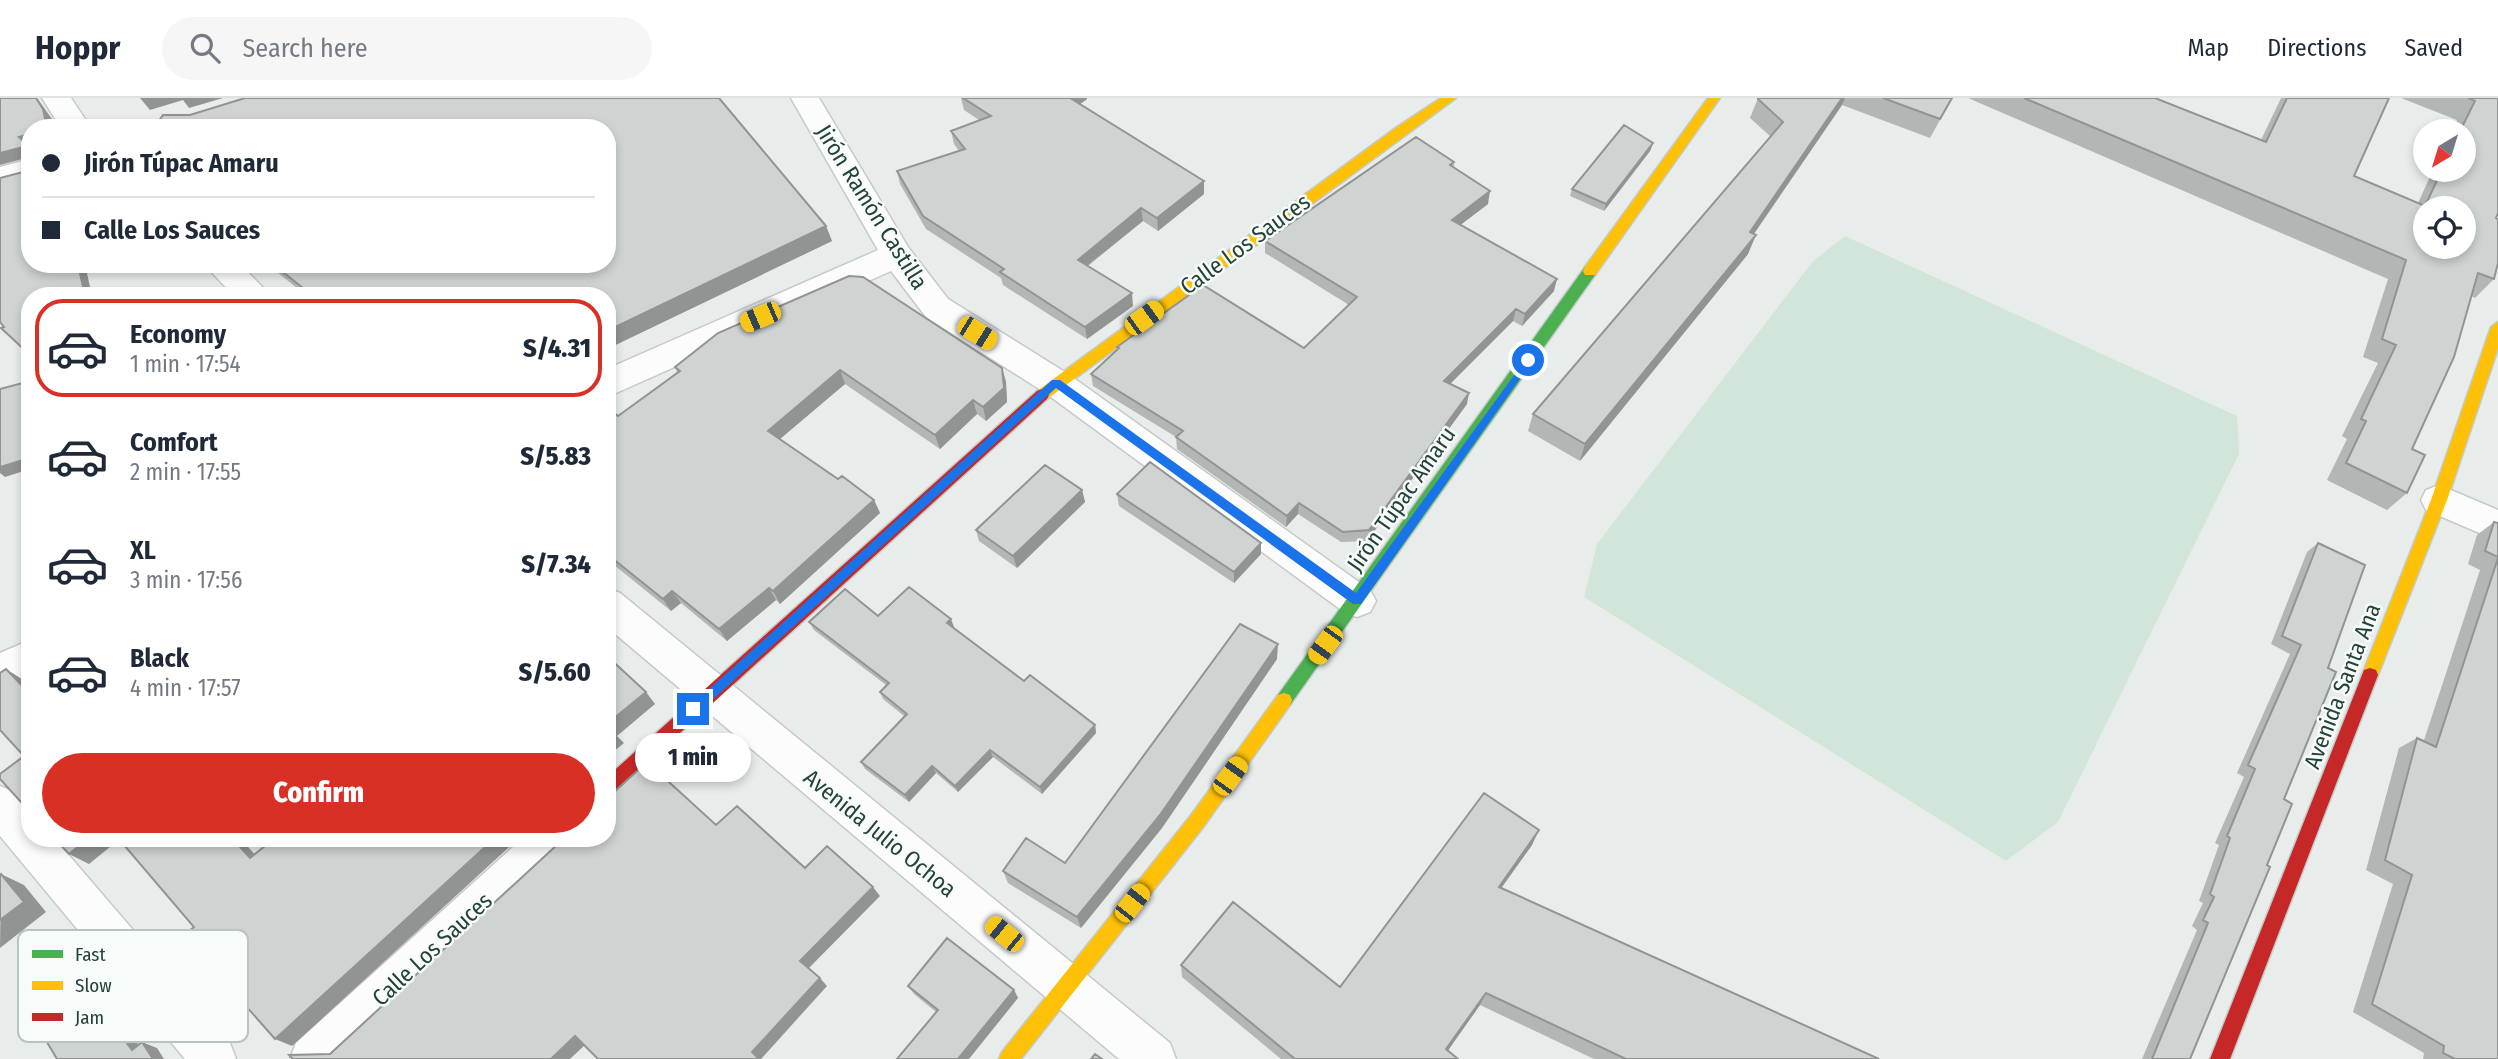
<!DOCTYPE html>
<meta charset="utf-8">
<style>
body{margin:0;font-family:"Fira Sans Condensed",sans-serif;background:#f6f6f7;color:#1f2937;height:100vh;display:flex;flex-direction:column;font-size:26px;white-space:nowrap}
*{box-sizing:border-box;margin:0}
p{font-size:23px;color:#747a83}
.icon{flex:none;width:38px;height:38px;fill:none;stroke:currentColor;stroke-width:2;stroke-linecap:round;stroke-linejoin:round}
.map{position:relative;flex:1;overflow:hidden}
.drawer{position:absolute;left:21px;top:189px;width:595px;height:560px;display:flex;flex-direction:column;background:#fff;border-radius:28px;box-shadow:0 4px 10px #0003}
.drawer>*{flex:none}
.top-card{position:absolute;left:21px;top:21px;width:595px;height:154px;border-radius:28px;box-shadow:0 4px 10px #0003;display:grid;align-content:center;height:154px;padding:0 21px;background:#fff}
.needle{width:46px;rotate:218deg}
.tools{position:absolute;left:2413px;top:21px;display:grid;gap:14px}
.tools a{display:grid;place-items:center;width:63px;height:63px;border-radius:50%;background:#fff;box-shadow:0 4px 10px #0003;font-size:35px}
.end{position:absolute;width:32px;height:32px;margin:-16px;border:9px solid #1a73e8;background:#fff;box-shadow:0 0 0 4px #fff}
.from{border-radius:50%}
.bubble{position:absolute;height:49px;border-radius:24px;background:#fff;box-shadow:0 4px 10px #0003;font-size:23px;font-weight:800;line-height:49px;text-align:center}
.car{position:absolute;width:21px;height:42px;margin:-21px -10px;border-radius:9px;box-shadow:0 0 5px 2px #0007;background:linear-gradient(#f5c518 24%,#345 0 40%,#f5c518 0 76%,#345 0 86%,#f5c518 0)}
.top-card b{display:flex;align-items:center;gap:24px;height:66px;font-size:26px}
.top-card b+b{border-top:2px solid #e0e1e3}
.top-card i{width:18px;height:18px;background:#1f2937}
ul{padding:12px 0 0;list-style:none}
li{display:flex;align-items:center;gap:21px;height:98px;margin:0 14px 10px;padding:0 7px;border:4px solid transparent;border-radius:28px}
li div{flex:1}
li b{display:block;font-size:26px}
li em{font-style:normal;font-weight:800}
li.current{border-color:#d93025}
li>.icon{width:63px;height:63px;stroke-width:1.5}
.button{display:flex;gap:14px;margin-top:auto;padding:14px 21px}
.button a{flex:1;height:80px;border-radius:42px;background:#d93025;color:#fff;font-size:28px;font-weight:800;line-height:80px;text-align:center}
header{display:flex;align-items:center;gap:42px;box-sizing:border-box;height:98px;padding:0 35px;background:#fff;border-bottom:2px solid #e0e1e3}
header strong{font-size:33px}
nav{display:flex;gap:38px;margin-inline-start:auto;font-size:24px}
.search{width:490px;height:63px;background:#f6f6f7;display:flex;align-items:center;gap:18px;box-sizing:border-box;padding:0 24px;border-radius:38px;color:#747a83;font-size:26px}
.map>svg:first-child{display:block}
</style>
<header>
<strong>Hoppr</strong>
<div class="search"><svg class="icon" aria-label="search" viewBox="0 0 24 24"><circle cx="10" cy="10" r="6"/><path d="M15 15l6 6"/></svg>Search here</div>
<nav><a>Map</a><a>Directions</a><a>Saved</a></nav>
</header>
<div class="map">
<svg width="2498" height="961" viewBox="0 0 2498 961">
<rect width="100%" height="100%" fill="#e8edeb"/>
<path fill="#d1e6d8" d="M1845 138 2237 318 2239 356 2058 724 2006 763 1584 499 1597 446 1813 163Z"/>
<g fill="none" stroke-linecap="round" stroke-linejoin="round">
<defs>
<path id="street" d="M42 0H71L91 30H61Z
M791 0H819L908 149 948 201 1068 276 1370 492 1376 503 1370 514 1357 519 1344 514 1044 294 926 219 891 173 607 299V271L878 152Z
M30 61V82L0 90V69Z
M204 166H240L271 198H234Z
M2439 387 2498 412V443L2426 412 2421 402 2426 392Z
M607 490 620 495 1170 945 1176 961H1119L607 529Z
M30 542V578L0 591V555Z
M0 688 14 694 30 712V740H54L230 945 236 961H185L0 738Z
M523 740H573L568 754 345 961H290L296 945Z"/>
<path id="fast" d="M1590 168 1597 173 1595 177 1290 607 1284 609 1278 607 1276 602 1278 597 1585 169Z"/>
<path id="slow" d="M1441 0H1456L1047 301H1037L1035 297 1037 293 1397 29Z
M1708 0H1720L1595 177H1585L1583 173 1585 169Z
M2498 224V250L2447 402 2378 577 2376 582 2370 584 2364 582 2362 577 2431 402 2491 229Z
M1284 595 1290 597 1292 602 1290 607 1204 728 1021 961H999L1002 954 1192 716 1278 597Z"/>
<path id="jam" d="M1042 291 1049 297 1047 301 613 696 607 698V679L1037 293Z
M2370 570 2376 572 2378 577 2230 961H2210L2362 577 2364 572Z"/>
</defs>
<use href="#street" stroke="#c5cac8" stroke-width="3"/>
<use href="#fast" stroke="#c3cbc8" stroke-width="3"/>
<use href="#slow" stroke="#c3cbc8" stroke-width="3"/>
<use href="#jam" stroke="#c3cbc8" stroke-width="3"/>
<use href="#street" fill="#fcfcfc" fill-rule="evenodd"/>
<use href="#fast" fill="#4caf50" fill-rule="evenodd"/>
<use href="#slow" fill="#ffc107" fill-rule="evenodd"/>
<use href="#jam" fill="#c62828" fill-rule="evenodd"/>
</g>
<path fill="#b2b6b5" d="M961 0H1087V1L1080 6 1204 83V96L1158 133 1143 123 1088 168 1133 208 1087 241 1003 187 1001 180 926 131 900 86 897 73 959 53 954 46 951 33 979 22 964 12Z
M1758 0H1952L1930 40 1842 7 1754 136 1748 156 1580 363 1528 333 1533 316 1771 39 1750 20Z
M1968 0H2155L2261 42 2281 0H2389L2354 78 2418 105 2433 72H2464V33H2452L2457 22 2401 0H2498L2494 181 2475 200 2471 198 2412 351 2407 395 2387 412 2327 382 2347 341 2342 338 2378 265 2363 259 2388 181Z
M190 17 826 128 832 143 607 251V198H307L267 166H607Z
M1653 45 1650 53 1604 113 1570 98 1572 91Z
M1454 64V69L1488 106 1460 127 1554 193 1522 228 1513 223 1450 286 1467 306 1367 443 1341 444 1298 416 1286 429 1177 351 1176 339 1093 288 1091 276 1117 252V249L1304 250 1349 207 1265 155V143Z
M675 269 1002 270 1006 284 1007 304 986 323 977 316 940 351 845 286 780 341 838 381 874 402 880 415 780 506 776 502 727 543 681 505 671 513 614 467 611 469 607 466V309L618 318 677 274Z
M1082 392 1085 404 1017 470 979 443 976 432Z
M1117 396 1261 445V456L1234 485 1119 408Z
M2494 424 2498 425V961H2423L2424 955 2353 914 2393 786 2366 772 2399 650 2417 640 2424 642 2480 472 2468 466 2477 437Z
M2318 445 2328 570 2284 701 2267 767 2190 961H2142L2197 832 2192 828 2203 805 2199 803 2219 747 2215 745 2244 679 2237 675 2290 556 2271 546 2307 454Z
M878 518 954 529 953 530 1024 583 1095 627 1096 635 1042 696 993 659 958 694 936 675 909 704 865 671 861 664 904 618 883 601 880 594 886 587 814 532 809 524Z
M1277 561 1162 730 1081 830 1008 785 1003 773 1065 765Z
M1532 747 1501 790 1879 961H1594L1480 907 1448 952 1458 961H1281L1182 879 1181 867 1340 889Z
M908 888 1014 892 1018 900 936 914 914 896Z"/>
<path fill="#919493" d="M36 0H37L52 21 54 30H47Z
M140 0H223L189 10 183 2 150 12Z
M1069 0H1087V1L1071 13Z
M1842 0H1845L1842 7 1742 153 1750 134Z
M30 36V48L28 49 19 39Z
M1653 45 1650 53 1604 113 1606 106Z
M23 49 30 59 0 67V55Z
M1204 83V96L1158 133 1157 120Z
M1490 93 1488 106 1450 135 1452 122Z
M1141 110 1143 123 1079 174 1078 162Z
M826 128 832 143 607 251V233Z
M1756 137 1748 156 1580 363 1585 346Z
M78 166H85L92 198H85Z
M1557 181 1554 193 1522 228 1525 216Z
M1132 195 1133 208 1087 241 1085 229Z
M1516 211 1513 223 1442 294 1444 283Z
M1002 270 1006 284 1007 304 986 323 983 309Z
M840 272 845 286 774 346 768 333Z
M1469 295 1467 306 1367 443 1369 432Z
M973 302 977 316 940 351 935 337Z
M30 360V371L5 379 0 375V369Z
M1082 392 1085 404 1017 470 1013 458Z
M874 402 880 415 780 506 773 493Z
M1299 405 1298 416 1286 429 1287 418Z
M1261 445V456L1234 485V474Z
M607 458 614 467 611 469 607 464Z
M769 490 776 502 727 543 719 531Z
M672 493 681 505 671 513 663 501Z
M951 521 954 529 950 533 947 525Z
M1278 546 1277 561 1162 730 1081 830 1077 819Z
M6 571 25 583 30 588V596Z
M646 594 655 606 617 638 624 645 607 659V626Z
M1095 627 1096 635 1042 696 1040 689Z
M990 652 993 659 958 694 955 688Z
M932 668 936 675 909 704 905 697Z
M1539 732 1532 747 1492 803 1499 789Z
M89 740H121L89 766 69 756Z
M232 740H240L267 770 250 760Z
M495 740H519L292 948 275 941Z
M1 776 24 787 46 814 0 850Z
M873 789 880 798 807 872 800 863Z
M209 866 227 875 213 886 194 878Z
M820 880 827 888 761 961H759L752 954Z
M80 882 95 889 147 958 132 952Z
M1014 892 1018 900 969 961H958Z
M1486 895 1480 907 1442 961 1446 951Z
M575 938 587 945 570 961H551Z
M142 944 157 950 164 961H153Z"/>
<path fill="#cfd4d2" stroke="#919493" stroke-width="2" fill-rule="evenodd" d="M0 0H36L43 11 47 30H30V36L19 39 30 49V166H78L85 198H30V257L1 230 4 229 0 224V80L23 74V49L0 55Z
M245 0H719L826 128 607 233V198H313L273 166H607V30H154L163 17H190Z
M963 0H1070L1204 83 1157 120 1141 110 1078 162 1132 195 1085 229 1000 174 1004 171 923 118 897 73 965 51 951 33 991 18Z
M1758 0H1842L1750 134 1756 137 1585 346 1533 316 1783 24 1758 1Z
M1883 0H1952L1940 21Z
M2024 0H2155L2266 44 2287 0H2389L2354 78 2425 108 2442 72H2464V33H2460L2475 3 2468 0H2498V115L2496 120 2498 121V165L2494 181 2478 175 2454 259 2412 351 2425 357 2407 395 2346 365 2366 323 2361 321 2396 247 2382 241 2406 162ZM2426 110H2464V149H2426Z
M1624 27 1653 45 1606 106 1572 91Z
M1416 39 1454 64 1450 67 1490 93 1452 122 1557 181 1525 216 1516 211 1444 283 1469 295 1369 432 1343 434 1299 405 1287 418 1176 339 1183 333 1091 276 1119 250 1117 249 1203 187 1304 250 1357 199 1265 143Z
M849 178 863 179 1002 270 1004 290 983 309 973 302 935 337 840 272 768 333 838 381 842 378 874 402 773 493 769 490 719 531 672 493 663 501 607 456V309L618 318 680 273 675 269 718 235Z
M160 195 164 198H145Z
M30 283V360L0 369V291Z
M1150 364 1261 445 1234 474 1117 396Z
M1045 367 1082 392 1013 458 976 432Z
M2494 424 2498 425V459L2485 453Z
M2318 445 2365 467 2328 570 2336 574 2284 701 2292 706 2267 767 2270 769 2190 961H2152L2208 825 2203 822 2214 799 2210 796 2230 740 2227 738 2255 671 2248 667 2301 547 2282 538Z
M2498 460V961H2455L2443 955 2444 948 2372 906 2412 777 2385 762 2417 640 2436 649Z
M909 489 951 521 947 525 1024 583 1030 577 1095 627 1040 689 990 652 955 688 932 668 905 697 861 664 907 616 880 594 889 585 809 524 845 491 878 518Z
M1240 526 1278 546 1160 717 1077 819 1003 773 1026 740 1065 765Z
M607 558 646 594 607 626Z
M6 571 30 596V714L0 681V676L24 658 0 632V575Z
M607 628 613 633 607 639Z
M647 664 716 727 737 708 805 770 827 748 873 789 800 863 820 880 752 954 759 961H598L575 938 551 961H293L289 957 330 956 558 746 560 740H607V697L613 695Z
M1484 695 1539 732 1499 789 1879 961H1626L1486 895 1446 951 1458 961H1295L1181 867 1233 804 1340 889Z
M54 740H89L69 756Z
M118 740H232L250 760 275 740H495L275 941 209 866 194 878 169 849 194 829Z
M1 776 24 804 0 822V777Z
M947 840 1014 892 958 961H897L938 912 908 888Z
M80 882 132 952 142 944 153 961H57L32 919Z
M1095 956 1102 961H1091Z"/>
<path fill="#1a73e8" d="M1528 258 1533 262 1531 265 1361 506H1353L1056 290 698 615H689L687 611 1052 282H1060L1356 495Z"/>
<g text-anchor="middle" stroke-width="5" stroke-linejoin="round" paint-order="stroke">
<g font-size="23" fill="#24423a" stroke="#f7fbf9">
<text transform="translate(872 109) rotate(58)" y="8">Jirón Ramón Castilla</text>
<text transform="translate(1245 146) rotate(-36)" y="8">Calle Los Sauces</text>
<text transform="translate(1401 401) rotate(-55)" y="8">Jirón Túpac Amaru</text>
<text transform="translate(2342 588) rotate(-69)" y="8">Avenida Santa Ana</text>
<text transform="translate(880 735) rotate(39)" y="8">Avenida Julio Ochoa</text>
<text transform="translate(432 851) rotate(-43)" y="8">Calle Los Sauces</text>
</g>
</g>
<rect x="18" y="832" width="230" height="112" rx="10" fill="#f7fbf9" stroke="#b8c4c0" stroke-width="2"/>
<rect x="32" y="852" width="31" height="8" fill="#4caf50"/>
<rect x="32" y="883" width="31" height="9" fill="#ffc107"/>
<rect x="32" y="915" width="31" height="8" fill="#c62828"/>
<g font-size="19" fill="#24423a">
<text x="75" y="863">Fast</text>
<text x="75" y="894">Slow</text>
<text x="75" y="926">Jam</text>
</g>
</svg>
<div class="tools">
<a><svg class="needle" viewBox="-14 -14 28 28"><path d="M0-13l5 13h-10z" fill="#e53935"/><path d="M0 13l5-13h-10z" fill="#747a83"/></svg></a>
<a><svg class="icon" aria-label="locate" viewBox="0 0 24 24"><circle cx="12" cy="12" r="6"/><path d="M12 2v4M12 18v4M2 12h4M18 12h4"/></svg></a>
</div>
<i class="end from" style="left:1528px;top:262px"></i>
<i class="end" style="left:693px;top:611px"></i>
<div class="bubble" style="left:635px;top:635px;width:116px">1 min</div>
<i class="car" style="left:760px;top:219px;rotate:247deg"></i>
<i class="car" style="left:1144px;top:220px;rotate:54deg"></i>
<i class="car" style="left:977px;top:235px;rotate:122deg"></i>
<i class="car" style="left:1325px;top:547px;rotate:216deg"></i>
<i class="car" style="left:1230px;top:678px;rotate:36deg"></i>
<i class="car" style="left:1132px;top:805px;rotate:38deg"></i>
<i class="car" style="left:1004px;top:836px;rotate:309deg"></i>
<div class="top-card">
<b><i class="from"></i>Jirón Túpac Amaru</b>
<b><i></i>Calle Los Sauces</b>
</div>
<section class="drawer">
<ul>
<li class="current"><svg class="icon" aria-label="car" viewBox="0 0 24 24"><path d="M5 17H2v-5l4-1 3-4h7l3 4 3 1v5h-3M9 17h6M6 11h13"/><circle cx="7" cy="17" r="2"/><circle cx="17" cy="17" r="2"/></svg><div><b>Economy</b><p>1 min · 17:54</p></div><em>S/4.31</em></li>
<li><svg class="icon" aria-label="car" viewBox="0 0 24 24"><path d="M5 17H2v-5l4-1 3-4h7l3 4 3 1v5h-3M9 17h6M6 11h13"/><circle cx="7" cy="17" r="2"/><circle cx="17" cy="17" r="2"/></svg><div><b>Comfort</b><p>2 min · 17:55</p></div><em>S/5.83</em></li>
<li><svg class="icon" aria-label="car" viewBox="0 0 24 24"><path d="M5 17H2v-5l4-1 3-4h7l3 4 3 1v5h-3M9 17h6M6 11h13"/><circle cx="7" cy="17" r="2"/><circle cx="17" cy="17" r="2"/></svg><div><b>XL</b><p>3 min · 17:56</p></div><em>S/7.34</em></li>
<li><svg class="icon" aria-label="car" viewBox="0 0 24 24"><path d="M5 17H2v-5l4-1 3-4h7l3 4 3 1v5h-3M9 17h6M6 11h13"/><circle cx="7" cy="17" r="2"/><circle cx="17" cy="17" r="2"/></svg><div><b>Black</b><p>4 min · 17:57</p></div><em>S/5.60</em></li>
</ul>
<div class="button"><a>Confirm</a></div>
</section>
</div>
